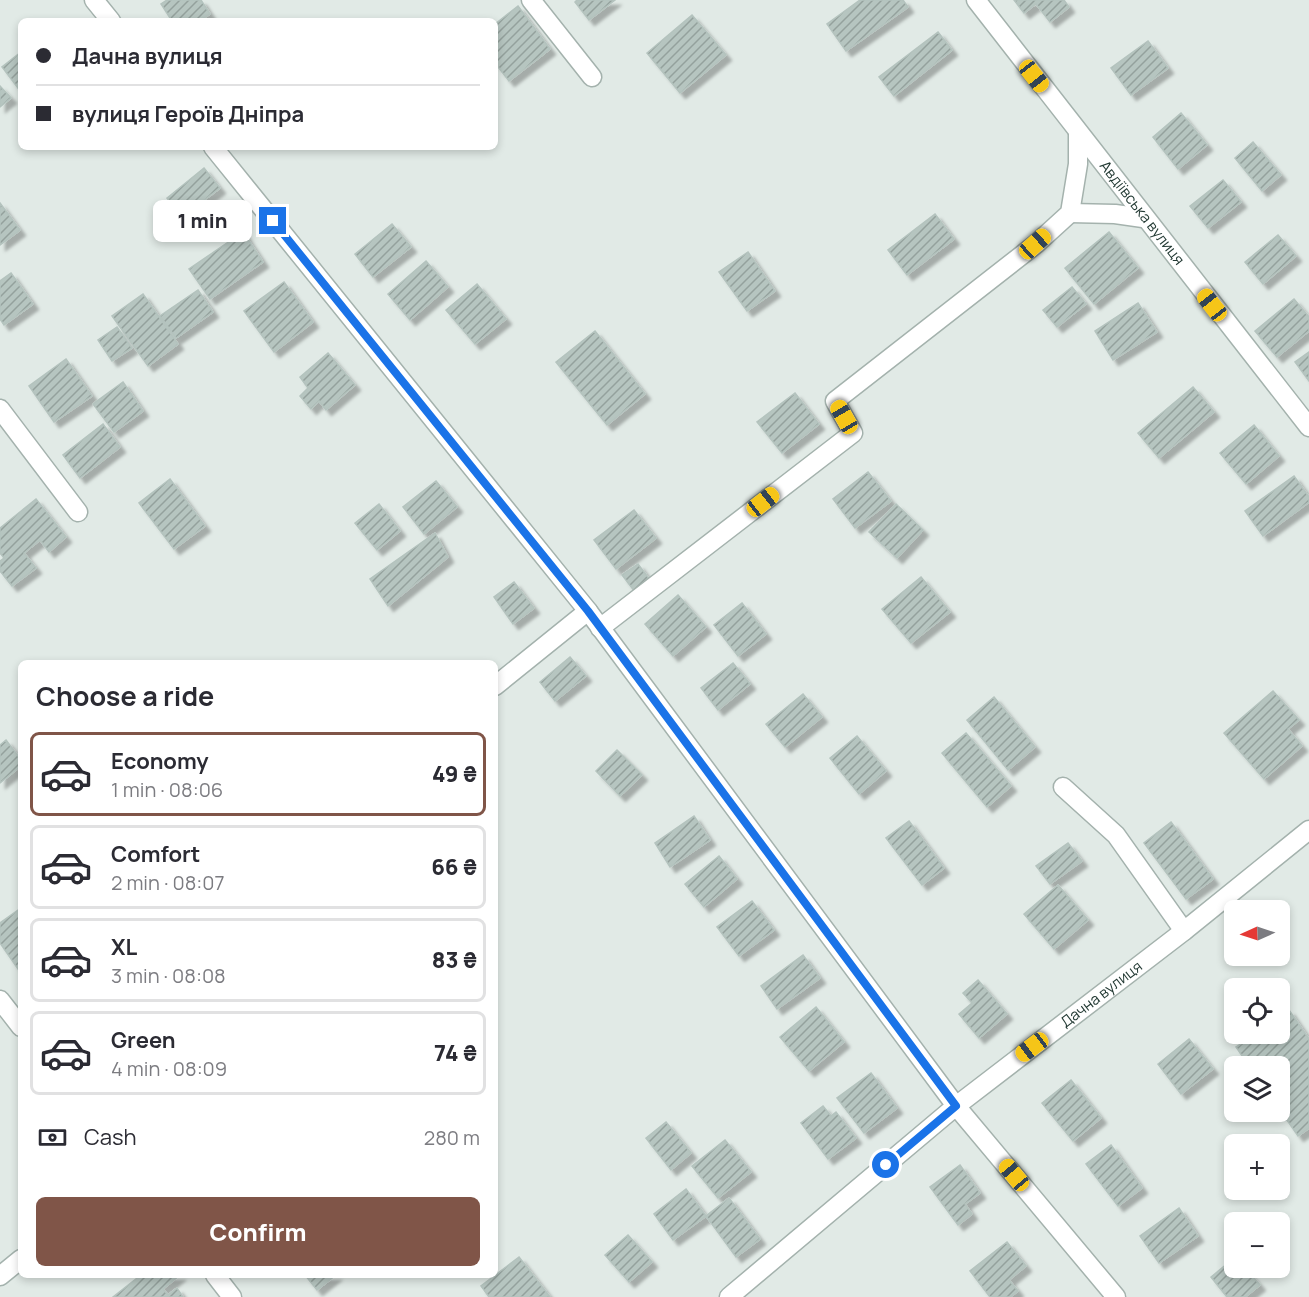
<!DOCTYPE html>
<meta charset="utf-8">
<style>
body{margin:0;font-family:Manrope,sans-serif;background:#f7f7f7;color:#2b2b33;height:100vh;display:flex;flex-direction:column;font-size:22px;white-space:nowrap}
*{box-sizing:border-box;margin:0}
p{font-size:20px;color:#7c7c81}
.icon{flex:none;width:33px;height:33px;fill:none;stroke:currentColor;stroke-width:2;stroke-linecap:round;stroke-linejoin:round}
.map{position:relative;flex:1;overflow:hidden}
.drawer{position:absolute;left:18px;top:660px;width:480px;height:618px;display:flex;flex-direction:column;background:#fff;border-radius:9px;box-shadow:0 3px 9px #0003}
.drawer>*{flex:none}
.top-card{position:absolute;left:18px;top:18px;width:480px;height:132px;border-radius:9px;box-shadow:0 3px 9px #0003;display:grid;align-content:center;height:132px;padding:0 18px;background:#fff}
.needle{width:39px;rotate:267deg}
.buttons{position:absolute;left:1224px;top:900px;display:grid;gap:12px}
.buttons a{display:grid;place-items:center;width:66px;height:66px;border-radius:9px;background:#fff;box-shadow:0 3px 9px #0003;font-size:30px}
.end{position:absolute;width:27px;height:27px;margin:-14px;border:8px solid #1a73e8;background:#fff;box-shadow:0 0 0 3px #fff}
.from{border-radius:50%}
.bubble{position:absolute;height:42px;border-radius:9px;background:#fff;box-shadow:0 3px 9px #0003;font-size:20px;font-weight:800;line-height:42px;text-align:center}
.car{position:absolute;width:18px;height:36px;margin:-18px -9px;border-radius:8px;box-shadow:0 0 4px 2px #0007;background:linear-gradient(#f5c518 24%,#345 0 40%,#f5c518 0 76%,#345 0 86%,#f5c518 0)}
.top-card b{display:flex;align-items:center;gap:21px;height:57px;font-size:22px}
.top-card b+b{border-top:2px solid #e1e1e2}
.top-card i{width:15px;height:15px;background:#2b2b33}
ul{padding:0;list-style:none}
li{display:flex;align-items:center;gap:18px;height:84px;margin:0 12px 9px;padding:0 6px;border:3px solid #e1e1e2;border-radius:9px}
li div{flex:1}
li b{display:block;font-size:22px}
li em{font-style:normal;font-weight:800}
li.active{border-color:#805548}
li>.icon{width:54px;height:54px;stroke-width:1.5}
h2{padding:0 18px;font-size:27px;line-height:72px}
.pay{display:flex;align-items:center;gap:15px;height:66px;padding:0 18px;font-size:22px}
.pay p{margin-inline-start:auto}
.button{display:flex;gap:12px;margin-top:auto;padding:12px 18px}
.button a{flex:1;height:69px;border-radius:9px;background:#805548;color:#fff;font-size:24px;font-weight:800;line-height:69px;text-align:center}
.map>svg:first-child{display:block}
</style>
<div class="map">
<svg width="1309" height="1297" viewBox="0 0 1309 1297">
<defs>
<pattern id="building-hatch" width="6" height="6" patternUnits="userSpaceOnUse" patternTransform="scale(1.5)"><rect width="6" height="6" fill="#b6c5c0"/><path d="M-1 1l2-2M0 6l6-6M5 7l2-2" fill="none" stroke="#94a19d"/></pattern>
<filter id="shadow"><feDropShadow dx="5.5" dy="5.5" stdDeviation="1.5" flood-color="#0004"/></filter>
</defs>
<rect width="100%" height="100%" fill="#e1eae6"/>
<path fill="url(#building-hatch)" stroke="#b4c3be" stroke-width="1.5" filter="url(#shadow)" d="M167 0H201L210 14 199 21H172L161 4Z
M577 0H615L589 20 575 2Z
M860 0H903L908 7 846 51 827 24Z
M1014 0H1064L1069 7 1050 22 1036 4 1024 13Z
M518 6 550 49 509 81 495 63V24Z
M692 15 726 55 680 93 647 53Z
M938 32 952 50 894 96 879 77Z
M1148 41 1168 68 1131 95 1111 68Z
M21 52V92L2 67Z
M0 86 11 98 0 107Z
M1181 113 1207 145 1178 169 1153 137Z
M1253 142 1281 175 1262 191 1235 158Z
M204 168 220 188 182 217 167 198Z
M1223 180 1241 202 1208 228 1190 206Z
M0 203 20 230 0 245Z
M935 214 954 239 907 275 888 250Z
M392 224 411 247 373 277 355 254Z
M243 232 263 262 210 299 189 269Z
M1109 232 1138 268 1094 304 1065 268Z
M1278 235 1296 256 1263 284 1245 262Z
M748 252 775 291 747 311 719 272Z
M426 261 448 287 410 320 388 294Z
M11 273 33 304 4 325 0 319V281Z
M284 282 313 322 274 352 244 311Z
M477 284 506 319 475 344 446 310Z
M1072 287 1086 304 1057 327 1043 310Z
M198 290 213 312 176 338 160 316Z
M143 294 178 344 148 366 112 316Z
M1294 299 1309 317V331L1277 357 1255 331Z
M1138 303 1157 332 1113 360 1095 331Z
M117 327 132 348 112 361 98 340Z
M595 331 645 394 607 425 556 362Z
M1309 352V381L1295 362Z
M328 353 355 385 326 410 319 401 311 409 300 396 308 388 300 377Z
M66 359 92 396 54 422 29 386Z
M123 382 143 411 114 432 93 404Z
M1193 387 1214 412 1159 458 1138 433Z
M795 393 819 424 782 453 757 422Z
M103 424 120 447 80 478 63 455Z
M1254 425 1279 456 1246 484 1220 453Z
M868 472 891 501 855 528 833 499Z
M1294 476 1309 497V502L1263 536 1245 511Z
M170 479 205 526 174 549 139 503Z
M436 481 457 507 424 534 403 507Z
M36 499 66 537 49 552 40 540 24 553 36 568 12 586 0 571V561L4 558 0 553V528Z
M379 504 400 531 377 550 355 523Z
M896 504 923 530 897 558 869 532Z
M634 510 656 538 616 569 594 540Z
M435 533 448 557 388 606 370 579Z
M638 564 650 580 635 592 622 575Z
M921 577 950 612 911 643 882 609Z
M514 582 534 608 513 624 494 597Z
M678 595 706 627 673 656 645 624Z
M742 603 766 634 738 656 714 625Z
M570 657 586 676 555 701 540 682Z
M733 663 750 684 718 710 701 688Z
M1273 691 1299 720 1288 729 1302 746 1264 779 1224 733Z
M803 694 822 717 785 747 766 724Z
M994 697 1035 747 1008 770 967 720Z
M966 733 1011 786 987 807 942 753Z
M857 736 886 771 859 794 830 758Z
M6 740 21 760V766L0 783V745Z
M617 750 642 775 620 796 596 771Z
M694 816 710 840 670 867 655 843Z
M909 821 944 868 922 885 886 838Z
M1171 822 1213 879 1186 899 1144 843Z
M1068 843 1082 861 1050 884 1036 866Z
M719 856 737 879 704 907 685 884Z
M1058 885 1088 920 1054 949 1024 914Z
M752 901 774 930 739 956 717 927Z
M21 908V967L18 969 0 943V923Z
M803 955 820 978 777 1009 761 986Z
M978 980 1007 1014 979 1038 959 1014 972 1003 963 993Z
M816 1007 844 1042 809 1071 780 1037Z
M1289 1010 1309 1039V1128L1298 1136 1280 1110V1066H1249L1236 1047 1256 1034H1280V1017Z
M1189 1039 1213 1069 1181 1094 1158 1064Z
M871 1073 897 1108 864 1133 837 1098Z
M1071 1080 1101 1118 1073 1141 1042 1103Z
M823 1106 831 1116 836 1112 856 1138 828 1159 801 1123Z
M666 1122 691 1153 671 1170 646 1138Z
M725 1140 751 1172 718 1198 692 1166Z
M1111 1145 1142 1188 1118 1206 1086 1164Z
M960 1165 980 1193 965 1204 972 1214 958 1225 930 1187Z
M686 1189 706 1216 673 1240 654 1214Z
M729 1198 760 1239 736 1257 706 1216Z
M1179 1208 1198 1236 1159 1263 1140 1236Z
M628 1235 652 1262 629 1282 605 1255Z
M1007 1242 1026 1266 1009 1280 1018 1291 1010 1297H990L970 1271Z
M519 1257 550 1297H489L481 1286Z
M1234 1258V1268H1245L1260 1285 1245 1297H1227L1211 1277Z
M141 1275H180L163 1289 168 1295 177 1288 183 1297H113Z
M305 1275H336L317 1290Z"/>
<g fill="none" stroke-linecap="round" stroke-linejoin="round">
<defs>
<g id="minor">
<path d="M94 0 111 21"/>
<path d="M531 0 592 77"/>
<path id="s1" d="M976 0 1309 427"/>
<path d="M213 147 588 611 956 1106 1116 1297"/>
<path d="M1070 213 1115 214 1143 218"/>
<path d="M0 409 78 512"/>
<path d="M600 628 853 433 835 401 1036 244 1070 213 1078 164V133"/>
<path d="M495 686 588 611"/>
<path d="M1063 787 1116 835 1184 931"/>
<path d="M0 1000 21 1027"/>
<path d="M215 1275 232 1297"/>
<path d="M0 1276 21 1259"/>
<path id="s2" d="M729 1297 956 1106 1184 931 1309 830"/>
</g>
</defs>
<use href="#minor" stroke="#a4b2ad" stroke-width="21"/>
<use href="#minor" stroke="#fff" stroke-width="18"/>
</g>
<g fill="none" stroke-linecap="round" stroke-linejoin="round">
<path stroke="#1a73e8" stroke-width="8" d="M273 221 588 611 956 1106 886 1165"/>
</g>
<g text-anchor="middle" stroke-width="4.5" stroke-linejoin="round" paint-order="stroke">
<g font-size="15" fill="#233a34" stroke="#f1f7f4">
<text dy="5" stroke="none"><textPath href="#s1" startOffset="270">Авдіївська вулиця</textPath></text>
<text dy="5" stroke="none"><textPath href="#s2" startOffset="480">Дачна вулиця</textPath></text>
</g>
</g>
</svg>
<div class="buttons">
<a><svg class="needle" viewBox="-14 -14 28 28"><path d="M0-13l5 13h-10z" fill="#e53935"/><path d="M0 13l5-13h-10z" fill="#7c7c81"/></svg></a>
<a><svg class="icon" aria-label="locate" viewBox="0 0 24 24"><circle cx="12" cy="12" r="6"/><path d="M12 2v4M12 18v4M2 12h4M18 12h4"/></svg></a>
<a><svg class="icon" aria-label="layers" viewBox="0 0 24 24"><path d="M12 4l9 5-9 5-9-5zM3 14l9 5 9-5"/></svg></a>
<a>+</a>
<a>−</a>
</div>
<i class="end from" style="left:886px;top:1165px"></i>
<i class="end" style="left:273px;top:221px"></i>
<div class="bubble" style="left:153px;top:200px;width:99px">1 min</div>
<i class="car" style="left:1034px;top:76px;rotate:142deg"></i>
<i class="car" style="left:1035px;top:244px;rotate:48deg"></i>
<i class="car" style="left:1212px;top:305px;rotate:322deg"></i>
<i class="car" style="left:844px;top:417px;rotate:330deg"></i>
<i class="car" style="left:763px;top:502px;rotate:52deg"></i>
<i class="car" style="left:1032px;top:1047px;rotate:233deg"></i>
<i class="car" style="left:1014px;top:1175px;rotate:320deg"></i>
<div class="top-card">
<b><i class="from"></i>Дачна вулиця</b>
<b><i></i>вулиця Героїв Дніпра</b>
</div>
<section class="drawer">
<h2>Choose a ride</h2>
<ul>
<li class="active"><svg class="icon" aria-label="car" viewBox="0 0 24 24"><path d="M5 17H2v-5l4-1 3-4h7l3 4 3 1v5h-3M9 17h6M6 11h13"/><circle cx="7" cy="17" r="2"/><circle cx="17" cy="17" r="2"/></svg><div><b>Economy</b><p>1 min · 08:06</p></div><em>49 ₴</em></li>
<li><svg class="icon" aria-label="car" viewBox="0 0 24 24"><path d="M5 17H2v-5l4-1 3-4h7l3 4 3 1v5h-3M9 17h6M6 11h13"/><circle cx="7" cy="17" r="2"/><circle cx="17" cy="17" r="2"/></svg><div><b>Comfort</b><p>2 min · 08:07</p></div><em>66 ₴</em></li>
<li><svg class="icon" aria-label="car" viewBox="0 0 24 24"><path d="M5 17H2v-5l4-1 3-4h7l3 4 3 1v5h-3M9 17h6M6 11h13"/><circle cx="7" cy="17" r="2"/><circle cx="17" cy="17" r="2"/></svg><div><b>XL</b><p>3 min · 08:08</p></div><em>83 ₴</em></li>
<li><svg class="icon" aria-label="car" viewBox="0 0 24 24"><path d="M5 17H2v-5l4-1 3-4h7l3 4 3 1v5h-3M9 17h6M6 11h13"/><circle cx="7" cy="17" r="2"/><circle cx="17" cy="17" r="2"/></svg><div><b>Green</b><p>4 min · 08:09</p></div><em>74 ₴</em></li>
</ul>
<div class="pay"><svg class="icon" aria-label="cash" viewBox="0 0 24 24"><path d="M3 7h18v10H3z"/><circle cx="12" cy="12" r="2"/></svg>Cash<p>280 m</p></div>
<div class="button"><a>Confirm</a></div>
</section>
</div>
